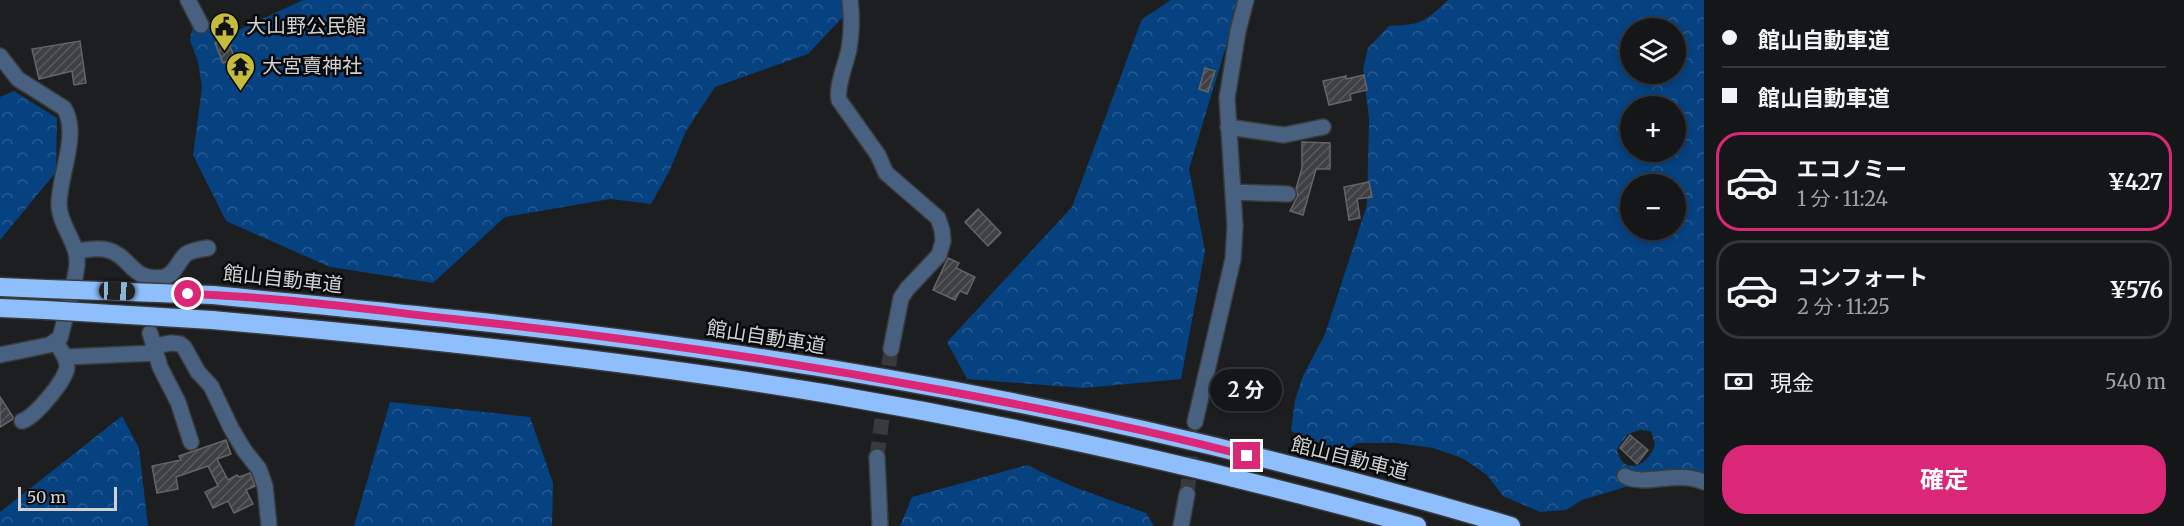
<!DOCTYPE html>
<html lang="ja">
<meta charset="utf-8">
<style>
body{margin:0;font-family:Merriweather,"Noto Sans JP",serif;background:#222325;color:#f1f3f6;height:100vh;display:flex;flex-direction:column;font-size:22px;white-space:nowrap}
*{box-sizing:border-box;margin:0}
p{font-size:20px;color:#9d9fa2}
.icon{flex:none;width:33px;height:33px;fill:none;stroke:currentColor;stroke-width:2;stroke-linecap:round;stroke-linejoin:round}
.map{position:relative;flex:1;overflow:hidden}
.panel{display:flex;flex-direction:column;background:#151618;width:480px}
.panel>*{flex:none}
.guide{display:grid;align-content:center;height:132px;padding:0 18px;background:#151618}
.fabs{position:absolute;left:1620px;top:18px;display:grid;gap:12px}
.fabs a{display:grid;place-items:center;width:66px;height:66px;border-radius:50%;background:#151618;box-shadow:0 3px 9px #0003,0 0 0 2px #343537;font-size:30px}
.scale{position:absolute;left:18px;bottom:15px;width:99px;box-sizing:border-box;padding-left:6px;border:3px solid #d0d1d3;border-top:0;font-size:16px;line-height:21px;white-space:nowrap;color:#d0d1d3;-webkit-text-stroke:4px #070809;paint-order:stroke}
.end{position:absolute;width:27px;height:27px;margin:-14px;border:8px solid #db2777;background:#fff;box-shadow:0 0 0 3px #fff}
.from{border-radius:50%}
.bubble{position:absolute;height:42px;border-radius:21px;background:#151618;box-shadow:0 3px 9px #0003,0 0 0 2px #343537;font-size:20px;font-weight:700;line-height:42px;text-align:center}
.car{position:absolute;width:18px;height:36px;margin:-18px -9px;border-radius:8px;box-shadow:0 0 4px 2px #0007;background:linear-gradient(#222 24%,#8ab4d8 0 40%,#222 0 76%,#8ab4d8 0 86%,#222 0)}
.guide b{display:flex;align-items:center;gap:21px;height:57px;font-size:22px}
.guide b+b{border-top:2px solid #343537}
.guide i{width:15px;height:15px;background:#f1f3f6}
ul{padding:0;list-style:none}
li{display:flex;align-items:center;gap:18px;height:99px;margin:0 12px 9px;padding:0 6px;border:3px solid #343537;border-radius:24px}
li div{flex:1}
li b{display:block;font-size:22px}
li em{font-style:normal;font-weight:700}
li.selected{border-color:#db2777}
li>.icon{width:54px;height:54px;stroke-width:1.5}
.pay{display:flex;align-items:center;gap:15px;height:66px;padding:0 18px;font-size:22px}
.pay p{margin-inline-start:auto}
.action{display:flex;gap:12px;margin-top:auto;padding:12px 18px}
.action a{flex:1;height:69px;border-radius:24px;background:#db2777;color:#fff;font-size:24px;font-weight:700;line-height:69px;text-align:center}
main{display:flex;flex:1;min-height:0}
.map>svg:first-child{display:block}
</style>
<main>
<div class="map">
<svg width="1704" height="526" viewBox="0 0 1704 526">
<defs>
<pattern id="forest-crowns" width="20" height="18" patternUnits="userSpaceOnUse" patternTransform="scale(1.5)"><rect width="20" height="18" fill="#064180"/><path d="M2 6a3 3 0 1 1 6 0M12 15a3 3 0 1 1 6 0" fill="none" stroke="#295b91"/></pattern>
<pattern id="building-hatch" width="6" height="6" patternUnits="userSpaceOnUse" patternTransform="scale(1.5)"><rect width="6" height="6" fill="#3e4043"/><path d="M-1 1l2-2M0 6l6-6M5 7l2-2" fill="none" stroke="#595b5d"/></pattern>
</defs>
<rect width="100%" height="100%" fill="#1c1e20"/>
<path fill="url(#forest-crowns)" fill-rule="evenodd" d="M303 0H859L808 54 715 87 686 131 669 172 651 204 610 199 505 217 433 283 330 267 226 221 193 155 202 87 198 62 190 40 193 26 206 20 236 31Z
M1171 0H1240L1189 169 1205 251 1181 379 1084 388 967 379 947 342 1072 207 1142 19Z
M1448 0H1704V487L1676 485 1625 487 1582 500 1566 510 1540 512 1503 496 1487 475 1462 458 1433 448 1396 443H1357L1342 453 1291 431 1295 400 1303 376 1325 334 1367 205 1369 119 1363 69 1368 48 1389 26C1420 25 1425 22 1448 0ZM1630 28H1676V74H1630ZM1630 106H1676V152H1630ZM1630 184H1676V230H1630ZM1640 430 1651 431 1655 444C1649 467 1622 477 1617 449L1628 434Z
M14 91 57 118 56 172 0 240V97Z
M390 402 530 417 553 483 552 526H354Z
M122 416 139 448 148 526H0V512Z
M1027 465 1071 486 1146 513 1154 526H900L912 497Z"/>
<path fill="url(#building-hatch)" stroke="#636568" stroke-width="1.5" d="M226 38 235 58 223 63 215 43Z
M80 41 86 83 74 85 72 71 39 79 32 49Z
M1205 68 1215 71 1208 92 1199 89Z
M1364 75 1367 90 1350 94 1351 100 1329 105 1323 81 1346 76V79Z
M1302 142 1330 143V169H1316L1303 215 1290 211 1298 195 1296 189 1302 168Z
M1369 182 1372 197 1357 199 1360 218 1349 220 1344 187Z
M978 209 1001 233 988 246 965 222Z
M948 258 959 263 956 268 975 277 967 294 960 291 955 300 933 290Z
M0 397 13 417V419L0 427Z
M1630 435 1648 450 1637 464 1620 448Z
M226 440 231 454 217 459 228 480 237 475 239 477 250 473 255 486 246 490 253 504 234 513 228 501 213 508 205 492 218 486 208 466 176 477 178 489 157 493 152 466 181 460 179 456Z"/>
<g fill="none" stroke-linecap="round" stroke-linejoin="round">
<path stroke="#37393b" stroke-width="15" stroke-dasharray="15 8" stroke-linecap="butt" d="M877 457 891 349
M1187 494 1195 422"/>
<defs>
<path id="minor" d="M188 0 201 25
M850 0C852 16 852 32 849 49 846 64 836 86 839 100L878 155 886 173 938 218 942 230 943 241 939 255 907 289 901 298 891 349
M0 56 18 79 64 108C80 133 59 176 59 204 59 226 79 243 77 265 74 289 66 314 60 338L49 345 0 355
M1228 127 1284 135 1323 127
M1233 192 1288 194
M76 251C86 250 98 247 108 250 131 256 132 283 164 277 175 275 178 261 186 254 192 250 201 249 208 248
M150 333 160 367 178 402 191 442
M154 346 171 343 180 344 184 347 198 372 211 386 231 428 244 450 259 469 265 486 269 526
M65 357 156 353
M22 421C35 417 66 380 67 367 67 357 60 349 55 341
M1195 422 1233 259 1235 226 1227 98 1238 31 1246 0
M877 457 880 526
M1625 476C1644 487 1676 470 1704 482
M1181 526 1187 494"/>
<path id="highway" d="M0 287 47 289
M212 295C379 311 547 327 713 351 980 389 1253 449 1511 526
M0 308 46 310
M212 320C418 338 625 360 829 394 1027 428 1224 472 1417 526"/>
</defs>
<use href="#minor" stroke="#393b3d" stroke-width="18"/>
<use href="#highway" stroke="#393b3d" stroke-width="21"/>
<use href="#minor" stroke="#496180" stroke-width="15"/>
<use href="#highway" stroke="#8fbefd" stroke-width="18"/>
<defs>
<path id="highway-bridge" d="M47 289 212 295
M46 310 212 320"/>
</defs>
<use href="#highway-bridge" stroke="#393b3d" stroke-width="21" stroke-linecap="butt"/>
<use href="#highway-bridge" stroke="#8fbefd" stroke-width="18"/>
</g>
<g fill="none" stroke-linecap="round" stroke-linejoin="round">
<path stroke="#db2777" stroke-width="8" d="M188 294C283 297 378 311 472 321 630 338 786 361 941 390 1044 409 1146 429 1247 456"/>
</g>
<defs>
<symbol id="civic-pin" viewBox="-11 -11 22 30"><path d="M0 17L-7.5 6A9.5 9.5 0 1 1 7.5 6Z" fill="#c5bc3d" stroke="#070809"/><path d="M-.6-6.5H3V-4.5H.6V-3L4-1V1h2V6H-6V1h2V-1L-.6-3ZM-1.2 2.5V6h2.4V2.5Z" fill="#111"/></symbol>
<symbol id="temple-pin" viewBox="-11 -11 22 30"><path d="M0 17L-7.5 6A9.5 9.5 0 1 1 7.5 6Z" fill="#c5bc3d" stroke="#070809"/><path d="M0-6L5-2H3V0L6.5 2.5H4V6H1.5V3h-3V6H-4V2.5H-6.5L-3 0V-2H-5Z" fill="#111"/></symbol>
</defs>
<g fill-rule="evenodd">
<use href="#civic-pin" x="208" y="10" width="33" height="45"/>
<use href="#temple-pin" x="224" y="50" width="33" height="45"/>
</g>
<g text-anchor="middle" stroke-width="5" stroke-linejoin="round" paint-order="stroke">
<g font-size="20" fill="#d0d1d3" stroke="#070809" text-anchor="start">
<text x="246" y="33">大山野公民館</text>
<text x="262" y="73">大宮賣神社</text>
</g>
<g font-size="20" fill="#d0d1d3" stroke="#070809">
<text transform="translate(283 279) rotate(6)" y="7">館山自動車道</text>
<text transform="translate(766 337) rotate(9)" y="7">館山自動車道</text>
<text transform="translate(1350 458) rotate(14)" y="7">館山自動車道</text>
</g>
</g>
</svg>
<div class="fabs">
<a><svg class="icon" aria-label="layers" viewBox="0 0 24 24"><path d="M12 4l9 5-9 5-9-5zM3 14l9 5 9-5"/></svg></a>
<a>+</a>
<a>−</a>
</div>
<div class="scale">50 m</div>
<i class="end from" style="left:188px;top:294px"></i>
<i class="end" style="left:1247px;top:456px"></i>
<div class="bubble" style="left:1210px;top:369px;width:72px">2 分</div>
<i class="car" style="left:117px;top:291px;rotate:92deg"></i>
</div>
<section class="panel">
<div class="guide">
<b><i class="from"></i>館山自動車道</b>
<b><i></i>館山自動車道</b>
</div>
<ul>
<li class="selected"><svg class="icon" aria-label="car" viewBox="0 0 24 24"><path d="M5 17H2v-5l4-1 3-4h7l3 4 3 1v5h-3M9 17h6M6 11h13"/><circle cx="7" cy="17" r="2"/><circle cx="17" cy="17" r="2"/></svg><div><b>エコノミー</b><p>1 分 · 11:24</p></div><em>¥427</em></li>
<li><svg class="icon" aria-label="car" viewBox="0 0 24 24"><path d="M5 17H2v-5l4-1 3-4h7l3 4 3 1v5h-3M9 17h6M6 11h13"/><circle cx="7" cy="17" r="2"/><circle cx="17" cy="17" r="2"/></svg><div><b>コンフォート</b><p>2 分 · 11:25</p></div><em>¥576</em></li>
</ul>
<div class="pay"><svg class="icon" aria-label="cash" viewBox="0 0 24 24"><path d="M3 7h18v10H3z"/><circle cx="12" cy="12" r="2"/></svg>現金<p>540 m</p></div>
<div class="action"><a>確定</a></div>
</section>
</main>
